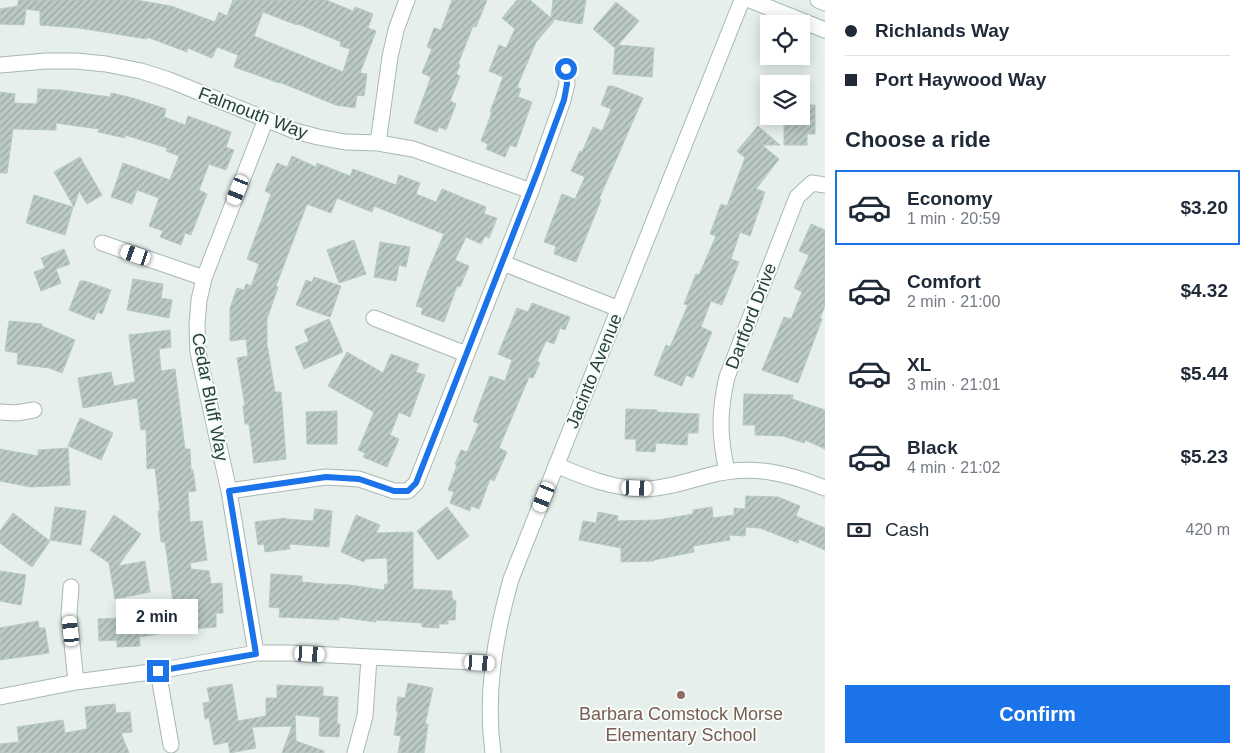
<!DOCTYPE html>
<meta charset="utf-8">
<style>
body{margin:0;font-family:Helvetica,sans-serif;background:#f2f2f3;color:#1f2937;height:100vh;display:flex;flex-direction:column;font-size:19px;white-space:nowrap}
*{box-sizing:border-box;margin:0}
p{font-size:16px;color:#747a83}
.icon{flex:none;width:28px;height:28px;fill:none;stroke:currentColor;stroke-width:2;stroke-linecap:round;stroke-linejoin:round}
.map{position:relative;flex:1;overflow:hidden}
.details{display:flex;flex-direction:column;background:#fff;width:425px}
.details>*{flex:none}
.hud{display:grid;align-content:center;height:110px;padding:0 20px;background:#fff}
.buttons{position:absolute;left:760px;top:15px;display:grid;gap:10px}
.buttons a{display:grid;place-items:center;width:50px;height:50px;border-radius:0px;background:#fff;box-shadow:0 2px 12px #0003;font-size:25px}
.end{position:absolute;width:22px;height:22px;margin:-11px;border:6px solid #1a73e8;background:#fff;box-shadow:0 0 0 2px #fff}
.from{border-radius:50%}
.bubble{position:absolute;height:35px;border-radius:0px;background:#fff;box-shadow:0 2px 12px #0003;font-size:16px;font-weight:600;line-height:35px;text-align:center}
.car{position:absolute;width:15px;height:30px;margin:-15px -8px;border-radius:6px;box-shadow:0 0 4px 1px #0007;background:linear-gradient(#fff 24%,#345 0 40%,#fff 0 76%,#345 0 86%,#fff 0)}
.hud b{display:flex;align-items:center;gap:18px;height:48px;font-size:19px}
.hud b+b{border-top:1px solid #e0e1e3}
.hud i{width:12px;height:12px;background:#1f2937}
ul{padding:0;list-style:none}
li{display:flex;align-items:center;gap:15px;height:75px;margin:0 10px 8px;padding:0 10px;border:2px solid transparent;border-radius:0px}
li div{flex:1}
li b{display:block;font-size:19px}
li em{font-style:normal;font-weight:600}
li.current{border-color:#1a73e8}
li>.icon{width:45px;height:45px;stroke-width:1.5}
h2{padding:0 20px;font-size:22px;line-height:60px}
.pay{display:flex;align-items:center;gap:12px;height:55px;padding:0 20px;font-size:19px}
.pay p{margin-inline-start:auto}
.primary-button{display:flex;gap:10px;margin-top:auto;padding:10px 20px}
.primary-button a{flex:1;height:58px;border-radius:0px;background:#1a73e8;color:#fff;font-size:20px;font-weight:600;line-height:58px;text-align:center}
main{display:flex;flex:1;min-height:0}
.map>svg:first-child{display:block}
</style>
<main>
<div class="map">
<svg width="825" height="753" viewBox="0 0 825 753">
<defs>
<pattern id="building-hatch" width="6" height="6" patternUnits="userSpaceOnUse" patternTransform="scale(1.25)"><rect width="6" height="6" fill="#bbcac4"/><path d="M-1 1l2-2M0 6l6-6M5 7l2-2" fill="none" stroke="#98a6a0"/></pattern>
</defs>
<rect width="100%" height="100%" fill="#e6efeb"/>
<path fill="url(#building-hatch)" stroke="#b8c9c2" fill-rule="evenodd" d="M18 0H136L171 6 215 22 219 12 227 16 233 0H326L353 11 355 7 373 14 368 28 376 31 360 73 367 74 364 96 357 95 355 108 336 105 279 82V83L234 67 238 55 217 47 212 58 188 48 187 52 147 37V39L79 28 40 25V11L26 9 24 25 0 24V9L18 6ZM263 12 297 25 298 24 341 42 340 46 350 49 343 72 254 36Z
M452 0H487L476 27 473 26 458 64 460 65 456 74 460 76 450 101 456 104 446 130 439 127 437 132 414 123 431 77 422 73 432 49 427 47 434 28 441 30Z
M517 0H530L551 18 553 0H586L582 24 552 19 554 21 536 42 517 87 521 89 518 97 532 102 516 147 510 145 505 157 486 149 488 144 481 141 492 112H490L503 77 489 71 499 45 506 48 515 29 502 18Z
M616 2 639 21 618 45 654 48 652 77 613 74 615 48 593 29Z
M608 86H613L643 98 599 199 601 200 576 262 554 254 556 246 544 242 562 194 575 199 585 177 571 171 580 151 582 152 593 127 602 131 611 109 601 105Z
M38 89 60 90 110 97 111 93 133 98 166 109 164 117 185 125 188 116 231 132 226 147 234 150 226 170 209 164 199 190 207 194 191 235 185 233 181 245 160 237 163 231 149 226 159 198 137 190 132 204 111 197 123 163 170 180 179 156 166 151 167 148 125 135V138L98 132 99 129 56 123V130L13 129 7 173H0V92L15 94 14 103 37 104Z
M801 105H815V134H807V145H784V116H801Z
M758 126 780 145H762L779 159 756 189 765 192 750 236 740 232 731 259 739 262 722 305 711 301 701 327 712 332 693 378 686 375 682 386 654 375 666 345 670 347 688 305 684 304 696 274 699 275 716 236 710 234 721 204 727 206 745 158 737 151Z
M292 156 316 167 317 163 350 176 353 169 396 185 399 175 420 183 416 194 436 202 442 189 486 207 484 214 497 218 489 238 485 236 481 244 466 237 455 260 469 266 460 287 457 286 444 322 421 314 423 308 416 306 428 271 444 234 374 206 372 212 337 198 331 213 307 204 276 286 278 287 267 319V344L275 392H281L286 459 254 463 249 424H245L243 406H245L237 358 248 356 246 339 230 341V308L237 288 244 290 246 284 251 286 259 264 247 259 271 194 265 191 277 163 287 167Z
M80 157 102 195 87 204 79 191 74 207 54 172Z
M34 195 73 207 65 235 26 223Z
M811 224 825 230V306L820 318 822 319 798 383 762 370 784 317 791 319 802 292 794 288 809 255 799 251Z
M354 240 366 274 339 283 327 250Z
M380 242 410 247 406 267 399 265 396 281 374 277Z
M64 249 70 264 56 269 61 283 41 291 34 272 45 268 41 258Z
M314 277 341 286 330 317 296 305 306 280 312 282Z
M133 279 163 284 161 298 172 300 169 318 127 310Z
M80 281H85L111 290 102 314 97 312 94 320 69 310Z
M532 303 570 317 565 330 560 328 554 344 546 341 537 361 540 363 533 378 529 377 499 448 507 452 494 481 490 479 479 509 471 506 470 511 450 503 454 492 448 490 457 465 455 464 461 450 467 452 479 424 473 421 490 376 505 381 512 360 498 354 517 308 528 312Z
M329 319 343 352 304 369 295 347 309 341 304 330Z
M9 321 42 324V326L75 340 62 373 49 368 17 364 18 353 5 351Z
M170 330 171 347 159 349 161 371 175 369 185 449H190L191 470H193L196 491 188 492 190 522 202 521 207 560 190 563 191 569 209 571 211 584 222 583 223 613H216V627L177 630 165 542H161L158 511H160L155 468 147 469 146 429 141 430 137 398 83 408 78 378 111 372 114 386 135 382 129 335Z
M347 352 383 373 391 354 419 364 416 372 425 375 410 417 399 412 396 420 390 435 399 439 387 467 363 457 365 453 358 450 374 412 328 386Z
M744 394 793 395 792 399 825 410V449L805 440 804 443 783 436 755 435V425H743Z
M626 409 657 410V412L699 414 698 433H688L687 445 656 443 655 452 636 451V439H625Z
M337 411V444H307L306 412Z
M80 418 113 433 101 460 68 446Z
M68 448 70 485 31 487 0 481V449L38 456V450Z
M746 496 778 497 800 506 796 516 825 528V550L799 539 798 543 760 528 746 527 745 536 729 535 730 540 693 546 694 552 654 560V561L621 562V548L579 540 583 521 596 523 598 512 618 516 617 521 658 520 693 514V510L712 507 713 518 734 515V508L745 509Z
M55 507 86 511 81 545 50 540Z
M447 507 469 536 438 560 417 531Z
M315 509 332 511 329 547 289 544 290 549 265 552 264 544 258 545 255 522 286 518V519L313 521Z
M13 513 50 541 32 567 0 543V531Z
M114 515 141 534 118 566 145 561 150 592 115 599 109 563 90 550Z
M356 515 380 525 376 533 413 532V589L452 591V599L456 601 455 620H448V624H439V628L422 627V623L376 620V622L339 617V620L279 617 280 608 269 607 271 574 302 576V582L325 584V589L327 584 349 585 384 590 385 584H388L387 558 365 559 364 562 341 552Z
M0 571 26 575 21 605 0 601Z
M155 617 158 634 139 637 140 646 117 647V640L99 641 98 619Z
M38 621 39 628H45L49 653 0 660V628Z
M408 683 433 688 425 724H428L424 753H398L401 736 394 735 398 711H396L398 697 405 698Z
M232 684 238 721 266 716V698H277V685L323 687V696L338 697 337 724H340L339 737 319 736 320 717 295 715 296 741 324 751V753H282L292 726 252 727 256 748 230 753 228 742 214 745 209 718 205 719 203 703 210 702 207 688Z
M115 704 116 713 130 712 132 732 121 733 129 753H0V744L19 742 17 727 63 720 65 733 87 729 85 707Z"/>
<g fill="none" stroke-linecap="round" stroke-linejoin="round">
<defs>
<path id="street" d="M0 65 46 61H76L106 64 141 71 169 80 295 131 318 137 345 142 378 143 413 149 531 191
M378 143 390 57 396 30 407 0
M102 243 204 278
M503 263 619 309
M374 318 466 354
M0 412 16 413 34 410
M556 465C586 478 614 489 647 489 668 488 687 481 707 476 751 464 784 472 825 488
M727 471C719 437 719 411 727 377L797 197 812 183 825 185
M229 491 326 477 359 479 394 491H408L416 483 531 191 563 100 567 84 566 69
M71 587 69 614 76 682
M256 653 229 491 198 352 197 325 199 300 204 278 266 119
M158 671 171 745
M0 697 76 682 158 671 256 653H290L493 663
M355 753 365 716 369 658"/>
<path id="secondary" d="M750 0 825 30
M818 0 825 3
M493 753C485 694 495 636 511 579L742 0"/>
</defs>
<use href="#street" stroke="#a8b8b2" stroke-width="17"/>
<use href="#secondary" stroke="#a4bbb3" stroke-width="17"/>
<use href="#street" stroke="#fff" stroke-width="15"/>
<use href="#secondary" stroke="#fff" stroke-width="15"/>
</g>
<g fill="none" stroke-linecap="round" stroke-linejoin="round">
<path stroke="#1a73e8" stroke-width="6" d="M158 671 256 654 229 491 326 477 359 479 394 491H408L416 483 537 173 564 100 567 84 566 69"/>
</g>
<circle fill="#8d6e63" stroke="#f7fbf9" stroke-width="2" cx="681" cy="695" r="5"/>
<g text-anchor="middle" stroke-width="4" stroke-linejoin="round" paint-order="stroke">
<g font-size="18" fill="#24423a" stroke="#f7fbf9">
<text transform="translate(253 113) rotate(21)" y="6">Falmouth Way</text>
<text transform="translate(751 316) rotate(-69)" y="6">Dartford Drive</text>
<text transform="translate(594 371) rotate(-68)" y="6">Jacinto Avenue</text>
<text transform="translate(210 397) rotate(79)" y="6">Cedar Bluff Way</text>
</g>
<g font-size="18" fill="#785e54" stroke="#f7fbf9">
<text x="681" y="720">Barbara Comstock Morse<tspan x="681" dy="21">Elementary School</tspan></text>
</g>
</g>
</svg>
<div class="buttons">
<a><svg class="icon" aria-label="locate" viewBox="0 0 24 24"><circle cx="12" cy="12" r="6"/><path d="M12 2v4M12 18v4M2 12h4M18 12h4"/></svg></a>
<a><svg class="icon" aria-label="layers" viewBox="0 0 24 24"><path d="M12 4l9 5-9 5-9-5zM3 14l9 5 9-5"/></svg></a>
</div>
<i class="end from" style="left:566px;top:69px"></i>
<i class="end" style="left:158px;top:671px"></i>
<div class="bubble" style="left:116px;top:599px;width:82px">2 min</div>
<i class="car" style="left:238px;top:190px;rotate:202deg"></i>
<i class="car" style="left:136px;top:255px;rotate:289deg"></i>
<i class="car" style="left:637px;top:488px;rotate:92deg"></i>
<i class="car" style="left:544px;top:497px;rotate:202deg"></i>
<i class="car" style="left:71px;top:631px;rotate:354deg"></i>
<i class="car" style="left:310px;top:654px;rotate:93deg"></i>
<i class="car" style="left:480px;top:663px;rotate:93deg"></i>
</div>
<section class="details">
<div class="hud">
<b><i class="from"></i>Richlands Way</b>
<b><i></i>Port Haywood Way</b>
</div>
<h2>Choose a ride</h2>
<ul>
<li class="current"><svg class="icon" aria-label="car" viewBox="0 0 24 24"><path d="M5 17H2v-5l4-1 3-4h7l3 4 3 1v5h-3M9 17h6M6 11h13"/><circle cx="7" cy="17" r="2"/><circle cx="17" cy="17" r="2"/></svg><div><b>Economy</b><p>1 min · 20:59</p></div><em>$3.20</em></li>
<li><svg class="icon" aria-label="car" viewBox="0 0 24 24"><path d="M5 17H2v-5l4-1 3-4h7l3 4 3 1v5h-3M9 17h6M6 11h13"/><circle cx="7" cy="17" r="2"/><circle cx="17" cy="17" r="2"/></svg><div><b>Comfort</b><p>2 min · 21:00</p></div><em>$4.32</em></li>
<li><svg class="icon" aria-label="car" viewBox="0 0 24 24"><path d="M5 17H2v-5l4-1 3-4h7l3 4 3 1v5h-3M9 17h6M6 11h13"/><circle cx="7" cy="17" r="2"/><circle cx="17" cy="17" r="2"/></svg><div><b>XL</b><p>3 min · 21:01</p></div><em>$5.44</em></li>
<li><svg class="icon" aria-label="car" viewBox="0 0 24 24"><path d="M5 17H2v-5l4-1 3-4h7l3 4 3 1v5h-3M9 17h6M6 11h13"/><circle cx="7" cy="17" r="2"/><circle cx="17" cy="17" r="2"/></svg><div><b>Black</b><p>4 min · 21:02</p></div><em>$5.23</em></li>
</ul>
<div class="pay"><svg class="icon" aria-label="cash" viewBox="0 0 24 24"><path d="M3 7h18v10H3z"/><circle cx="12" cy="12" r="2"/></svg>Cash<p>420 m</p></div>
<div class="primary-button"><a>Confirm</a></div>
</section>
</main>
